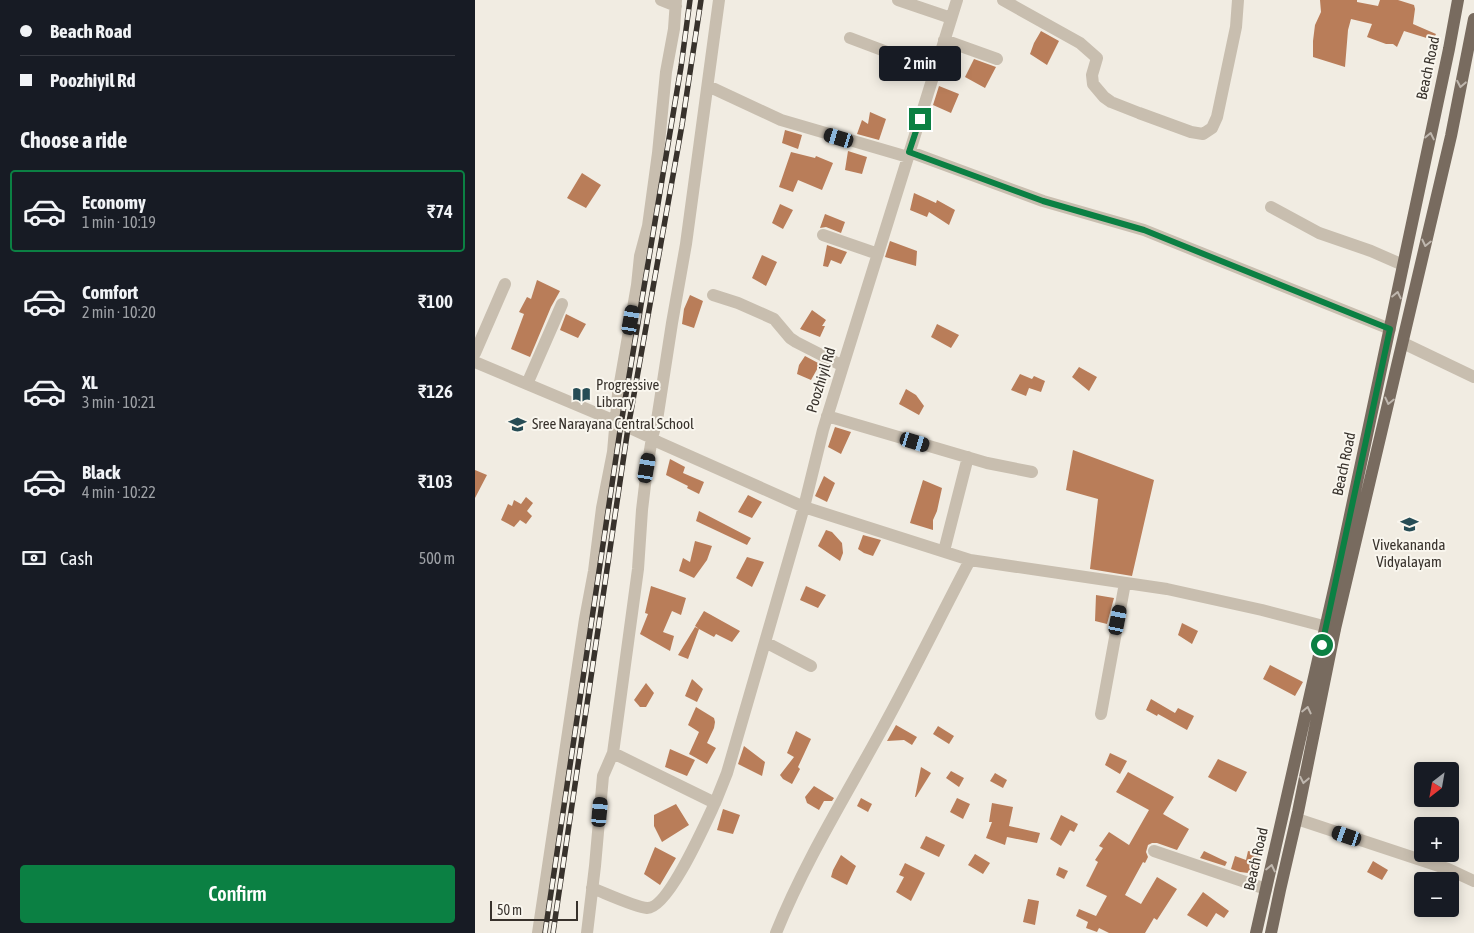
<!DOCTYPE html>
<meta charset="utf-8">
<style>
body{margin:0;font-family:"Asap Condensed",sans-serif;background:#242831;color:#f1f3f6;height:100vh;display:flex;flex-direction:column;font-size:19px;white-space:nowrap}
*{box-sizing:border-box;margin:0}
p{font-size:16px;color:#9ea1a6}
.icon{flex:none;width:28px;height:28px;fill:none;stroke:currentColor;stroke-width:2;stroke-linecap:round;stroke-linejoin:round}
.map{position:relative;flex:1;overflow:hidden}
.drawer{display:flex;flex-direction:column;background:#171b24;width:475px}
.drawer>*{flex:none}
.hud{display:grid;align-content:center;height:110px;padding:0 20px;background:#171b24}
.needle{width:32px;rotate:211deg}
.controls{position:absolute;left:939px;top:762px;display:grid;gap:10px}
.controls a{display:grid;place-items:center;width:45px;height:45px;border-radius:5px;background:#171b24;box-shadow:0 2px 12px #0003;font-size:25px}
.scale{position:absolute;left:15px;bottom:12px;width:88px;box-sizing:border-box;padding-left:5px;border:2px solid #38322c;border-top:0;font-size:14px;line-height:18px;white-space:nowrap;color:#38322c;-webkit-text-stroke:4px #f9f6ee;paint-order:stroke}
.end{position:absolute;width:22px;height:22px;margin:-11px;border:6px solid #0b8043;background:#fff;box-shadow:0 0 0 2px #fff}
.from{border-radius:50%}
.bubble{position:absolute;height:35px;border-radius:5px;background:#171b24;box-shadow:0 2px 12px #0003;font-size:16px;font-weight:600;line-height:35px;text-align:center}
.car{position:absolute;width:15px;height:30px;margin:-15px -8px;border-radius:6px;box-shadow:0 0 4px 1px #0007;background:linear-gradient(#222 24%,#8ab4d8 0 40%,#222 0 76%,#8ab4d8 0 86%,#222 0)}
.hud b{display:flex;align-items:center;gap:18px;height:48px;font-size:19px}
.hud b+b{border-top:1px solid #363941}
.hud i{width:12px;height:12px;background:#f1f3f6}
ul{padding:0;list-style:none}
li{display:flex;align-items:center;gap:15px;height:82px;margin:0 10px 8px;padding:0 10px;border:2px solid transparent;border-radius:5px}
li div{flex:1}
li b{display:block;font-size:19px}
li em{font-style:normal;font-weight:600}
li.on{border-color:#0b8043}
li>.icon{width:45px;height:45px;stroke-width:1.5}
h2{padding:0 20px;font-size:22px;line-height:60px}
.pay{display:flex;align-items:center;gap:12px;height:55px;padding:0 20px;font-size:19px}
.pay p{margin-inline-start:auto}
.cta{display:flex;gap:10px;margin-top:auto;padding:10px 20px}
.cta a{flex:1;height:58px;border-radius:5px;background:#0b8043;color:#fff;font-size:20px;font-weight:600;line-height:58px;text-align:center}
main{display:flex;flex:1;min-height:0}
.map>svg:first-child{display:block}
</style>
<main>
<section class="drawer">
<div class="hud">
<b><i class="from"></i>Beach Road</b>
<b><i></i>Poozhiyil Rd</b>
</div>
<h2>Choose a ride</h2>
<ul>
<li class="on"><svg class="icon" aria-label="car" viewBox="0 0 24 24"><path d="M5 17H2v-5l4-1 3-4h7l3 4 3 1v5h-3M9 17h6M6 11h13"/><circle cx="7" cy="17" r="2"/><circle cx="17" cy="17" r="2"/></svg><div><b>Economy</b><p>1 min · 10:19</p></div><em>₹74</em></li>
<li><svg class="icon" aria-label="car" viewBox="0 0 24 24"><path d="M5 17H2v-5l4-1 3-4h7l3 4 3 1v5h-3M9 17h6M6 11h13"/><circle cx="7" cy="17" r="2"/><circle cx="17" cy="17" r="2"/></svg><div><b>Comfort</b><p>2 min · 10:20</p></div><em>₹100</em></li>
<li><svg class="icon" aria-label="car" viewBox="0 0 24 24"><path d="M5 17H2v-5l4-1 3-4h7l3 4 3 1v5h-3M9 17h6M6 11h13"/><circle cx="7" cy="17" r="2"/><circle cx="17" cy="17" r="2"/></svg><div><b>XL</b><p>3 min · 10:21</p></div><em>₹126</em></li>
<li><svg class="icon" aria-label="car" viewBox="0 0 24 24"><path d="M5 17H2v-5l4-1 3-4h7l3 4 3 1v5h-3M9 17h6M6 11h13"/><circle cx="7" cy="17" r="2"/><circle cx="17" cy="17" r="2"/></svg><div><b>Black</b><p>4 min · 10:22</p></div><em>₹103</em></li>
</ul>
<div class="pay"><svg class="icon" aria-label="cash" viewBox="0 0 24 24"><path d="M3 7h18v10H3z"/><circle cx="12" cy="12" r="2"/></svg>Cash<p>500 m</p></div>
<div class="cta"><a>Confirm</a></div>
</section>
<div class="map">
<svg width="999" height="933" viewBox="0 0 999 933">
<rect width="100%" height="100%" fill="#f1ece2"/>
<path fill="#b97d59" d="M845 0H882V2L903 6 905 0H923L939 5 940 9 938 24 961 34 958 40 929 31 922 47 918 44H911L892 37 897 24 876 19 873 30 870 67 838 57V41L840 25 846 12Z
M566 31 584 41 572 65 555 54 559 43Z
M499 59 521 67 510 88 490 77Z
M464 86 484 94 476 113 458 105Z
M395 112 411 119 404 140 382 134 387 120 393 124Z
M310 130 327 135 323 149 307 143Z
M373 151 392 157 387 174 370 170Z
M316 152 340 158 341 156 358 163 347 190 323 180 318 192 304 187Z
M107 173 126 185 111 208 92 198Z
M439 193 461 203 462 200 480 210 474 225 454 212 452 217 435 210Z
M305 204 318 210 308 229 297 223Z
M350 214 370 222 366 233 351 227 345 228Z
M415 241 442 251 441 266 410 257Z
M352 245 372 252 366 264 356 260 353 267 348 266Z
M287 255 302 262 291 286 277 278Z
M62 280 85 291 76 307 55 357 36 349 49 314 44 312 52 297 56 299Z
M215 295 228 301 219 328 207 324 209 309Z
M337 310 351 320 347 326H350L345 337 325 329Z
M91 314 111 324 103 338 85 330Z
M462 324 484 335 476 348 456 337Z
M330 356 345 364 336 380 322 374 324 365Z
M604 367 622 377 614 391 597 377Z
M545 374 557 379 559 376 570 381 566 392 554 388 551 396 536 390Z
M431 389 441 395 449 406 444 415 424 404Z
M360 427 376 432 366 454 353 447Z
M598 450 679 480 657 576 615 569 623 499 591 490Z
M195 459 210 467 208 473 229 482 224 494 212 488 213 486 191 475Z
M0 470 12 475 0 498Z
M349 476 360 483 352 502 340 496Z
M448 480 467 488 462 511 458 520V530L435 523Z
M273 495 287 502 277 518 263 512Z
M51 497 58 503 52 511 57 516 51 524 45 520 39 527 26 520 33 504 37 506 39 500 46 504Z
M224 511 276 538 272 545 221 521Z
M351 530 357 532 367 543 368 553 365 561 343 546Z
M388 535 406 540 398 556 389 553 383 549Z
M220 541 237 546 232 560 219 578 204 571 208 558 215 562Z
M272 557 289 562 277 587 261 578Z
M176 586 211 598 206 615 197 611 188 632 199 636 195 651 165 634 173 614 170 613Z
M331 586 351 595 343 608 325 600Z
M621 595 639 598 632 624 620 621Z
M229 611 265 631 257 642 241 634 239 637 224 629 213 659 203 655 220 627 224 629 220 626Z
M707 623 723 631 717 644 703 635Z
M795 665 828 682 820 696 788 679Z
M217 679 228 689 222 702 210 696Z
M171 683 179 693 171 707H165L159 700Z
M676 699 700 713 703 708 719 716 712 730 683 714 682 716 671 710Z
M221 707 239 718 240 722 239 728 232 743 241 748 232 764 214 754 224 732 213 725Z
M421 725 442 737 437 745 429 740 412 741Z
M463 726 479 736 474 744 458 734Z
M321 731 336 739 323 767 325 769 317 784 308 779 305 775 319 757 312 753Z
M269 746 290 762 287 776 263 764Z
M195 749 220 760 212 776 190 767Z
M635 753 652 761 645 774 630 765Z
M743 759 772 772 761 792 733 777Z
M446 767 456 773 441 797H440Z
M476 771 489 778 484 787 471 778Z
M653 772 699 797 688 814 714 829 702 850 682 843H677L673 845 671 852 673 857 670 863 668 862 650 895 666 904 682 877 702 889 682 920 679 918 670 933H634L624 928 622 932 611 928 613 922 601 916 604 909 621 916 632 896 611 886 623 862 620 860 628 848 624 846 634 832 654 845 674 810 641 792Z
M520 773 532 780 528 788 515 781Z
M339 786 359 798 357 801H349L344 810 332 803 330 797Z
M386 798 397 804 393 812 382 806Z
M482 798 495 804 488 819 475 812Z
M517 803 538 807 534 826 565 833 562 843 532 837 530 845 511 838 517 822H514Z
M201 804 214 825 187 842 179 826V815Z
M248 809 265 815 258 834 242 830Z
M586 815 603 824 599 832 595 830 586 846 575 839Z
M451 836 470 845 464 857 445 848Z
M180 847 201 858 185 885 169 874Z
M729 851 752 862 750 866 725 858Z
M773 851 785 854 781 874 765 872 756 869 760 856 771 860Z
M500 854 515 863 508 874 493 865Z
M366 855 381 866 372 885 356 877 358 870Z
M898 861 913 870 907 880 892 872Z
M430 863 450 873 436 901 421 892 429 877 424 875Z
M584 867 593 871 589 879 581 875Z
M728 892 754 911 749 918 741 913 732 927 712 915Z
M553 899 564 901 560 925 548 922Z"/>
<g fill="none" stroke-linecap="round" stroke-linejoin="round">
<path stroke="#c8beaf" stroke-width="12" d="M186 0 201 6
M423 0 476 18
M528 0 605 43 622 58 617 75 618 84 629 97 636 102 664 113 716 132 728 134 737 128 742 117 761 27 763 0
M375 38 460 70
M469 40 522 59
M233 86 306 120 433 157
M435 152 568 201 669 230 915 329
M796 207 844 233 896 251 928 265
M348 235 403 254
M238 295 263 303 299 319 315 338 321 342 368 366
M928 343 999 377
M0 353 30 284
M0 362 140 421 177 438 183 442 329 507 495 560 692 589 787 610 860 629
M52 384 87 304
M352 416 512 463 557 472
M469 551 493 457
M290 642 336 666
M626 714 650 583
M138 753 240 803 252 773 290 642 329 507 348 430 482 0
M822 819 973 869 999 881
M679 851 791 889
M117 888C130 893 160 907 172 908 193 909 231 822 240 803
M63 933 110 619 119 571 127 508 138 452 143 394 162 285 165 256 173 226 183 153 191 72 199 29 201 0
M112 933 120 866 128 776 138 753 163 569 167 510 172 468 177 438 182 420 197 323 211 244 244 0
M301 933C329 863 370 797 406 731 437 675 465 617 495 560"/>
<path stroke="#786b5f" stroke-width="12" d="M781 933 864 567 974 49 983 0
M796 933 805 890 823 812 860 629 976 136 999 19"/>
<defs>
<path id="rail" d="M70 933 146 424 206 67 215 0
M78 933 153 428 207 125 226 0"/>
</defs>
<use href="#rail" stroke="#38322c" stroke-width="5.5"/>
<use href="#rail" stroke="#f9f6ee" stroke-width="4" stroke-dasharray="11" stroke-linecap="butt"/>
</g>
<defs><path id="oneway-chevron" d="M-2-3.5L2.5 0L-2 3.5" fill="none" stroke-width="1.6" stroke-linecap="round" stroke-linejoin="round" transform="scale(1.25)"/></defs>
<g stroke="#bfb7ae">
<use href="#oneway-chevron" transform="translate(986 84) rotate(101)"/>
<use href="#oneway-chevron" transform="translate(955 136) rotate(-78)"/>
<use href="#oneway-chevron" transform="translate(951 243) rotate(103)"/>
<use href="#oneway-chevron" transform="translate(922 295) rotate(-78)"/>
<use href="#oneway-chevron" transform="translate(914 401) rotate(103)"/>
<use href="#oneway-chevron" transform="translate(832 710) rotate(-77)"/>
<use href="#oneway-chevron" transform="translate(829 780) rotate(101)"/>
<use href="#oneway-chevron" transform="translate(796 868) rotate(-77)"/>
</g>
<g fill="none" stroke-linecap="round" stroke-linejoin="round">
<path stroke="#0b8043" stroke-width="6" d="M445 119 434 152 568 201 669 230 915 329 847 645"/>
</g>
<defs>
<symbol id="library-bare" viewBox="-9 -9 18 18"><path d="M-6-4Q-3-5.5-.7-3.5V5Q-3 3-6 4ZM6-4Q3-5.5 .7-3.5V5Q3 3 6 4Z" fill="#264c55" stroke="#f9f6ee" stroke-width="2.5" paint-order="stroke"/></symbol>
<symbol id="school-bare" viewBox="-9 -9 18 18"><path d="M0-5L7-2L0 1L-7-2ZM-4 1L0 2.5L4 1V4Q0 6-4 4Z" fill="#264c55" stroke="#f9f6ee" stroke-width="2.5" paint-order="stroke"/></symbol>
</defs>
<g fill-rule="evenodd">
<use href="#library-bare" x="94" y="382" width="25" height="25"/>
<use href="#school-bare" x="30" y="412" width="25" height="25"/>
<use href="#school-bare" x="922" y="512" width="25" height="25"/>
</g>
<g text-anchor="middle" stroke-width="4" stroke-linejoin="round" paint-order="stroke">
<g font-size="15" fill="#38322c" stroke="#f9f6ee">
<text transform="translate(953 68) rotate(-78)" y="5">Beach Road</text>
<text transform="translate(346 380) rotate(-73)" y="5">Poozhiyil Rd</text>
<text transform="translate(869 464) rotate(-78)" y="5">Beach Road</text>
<text transform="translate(781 859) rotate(-77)" y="5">Beach Road</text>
</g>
<g font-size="15" fill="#38322c" stroke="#f9f6ee" text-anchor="start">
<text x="121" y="390">Progressive<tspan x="121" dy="17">Library</tspan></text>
<text x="57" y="429">Sree Narayana Central School</text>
<text x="934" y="550" text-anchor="middle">Vivekananda<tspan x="934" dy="17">Vidyalayam</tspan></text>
</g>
</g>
</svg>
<div class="controls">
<a><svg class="needle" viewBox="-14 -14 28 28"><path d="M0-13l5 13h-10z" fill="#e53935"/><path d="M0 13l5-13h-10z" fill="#9ea1a6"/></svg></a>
<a>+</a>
<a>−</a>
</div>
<div class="scale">50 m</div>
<i class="end from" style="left:847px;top:645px"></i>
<i class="end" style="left:445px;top:119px"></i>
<div class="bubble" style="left:404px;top:46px;width:82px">2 min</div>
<i class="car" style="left:364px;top:138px;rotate:287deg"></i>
<i class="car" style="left:156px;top:320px;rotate:10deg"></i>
<i class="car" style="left:440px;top:442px;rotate:107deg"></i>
<i class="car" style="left:172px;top:468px;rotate:10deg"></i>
<i class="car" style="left:643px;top:620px;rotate:11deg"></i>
<i class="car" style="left:125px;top:812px;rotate:5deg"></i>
<i class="car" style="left:872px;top:836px;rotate:289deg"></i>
</div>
</main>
